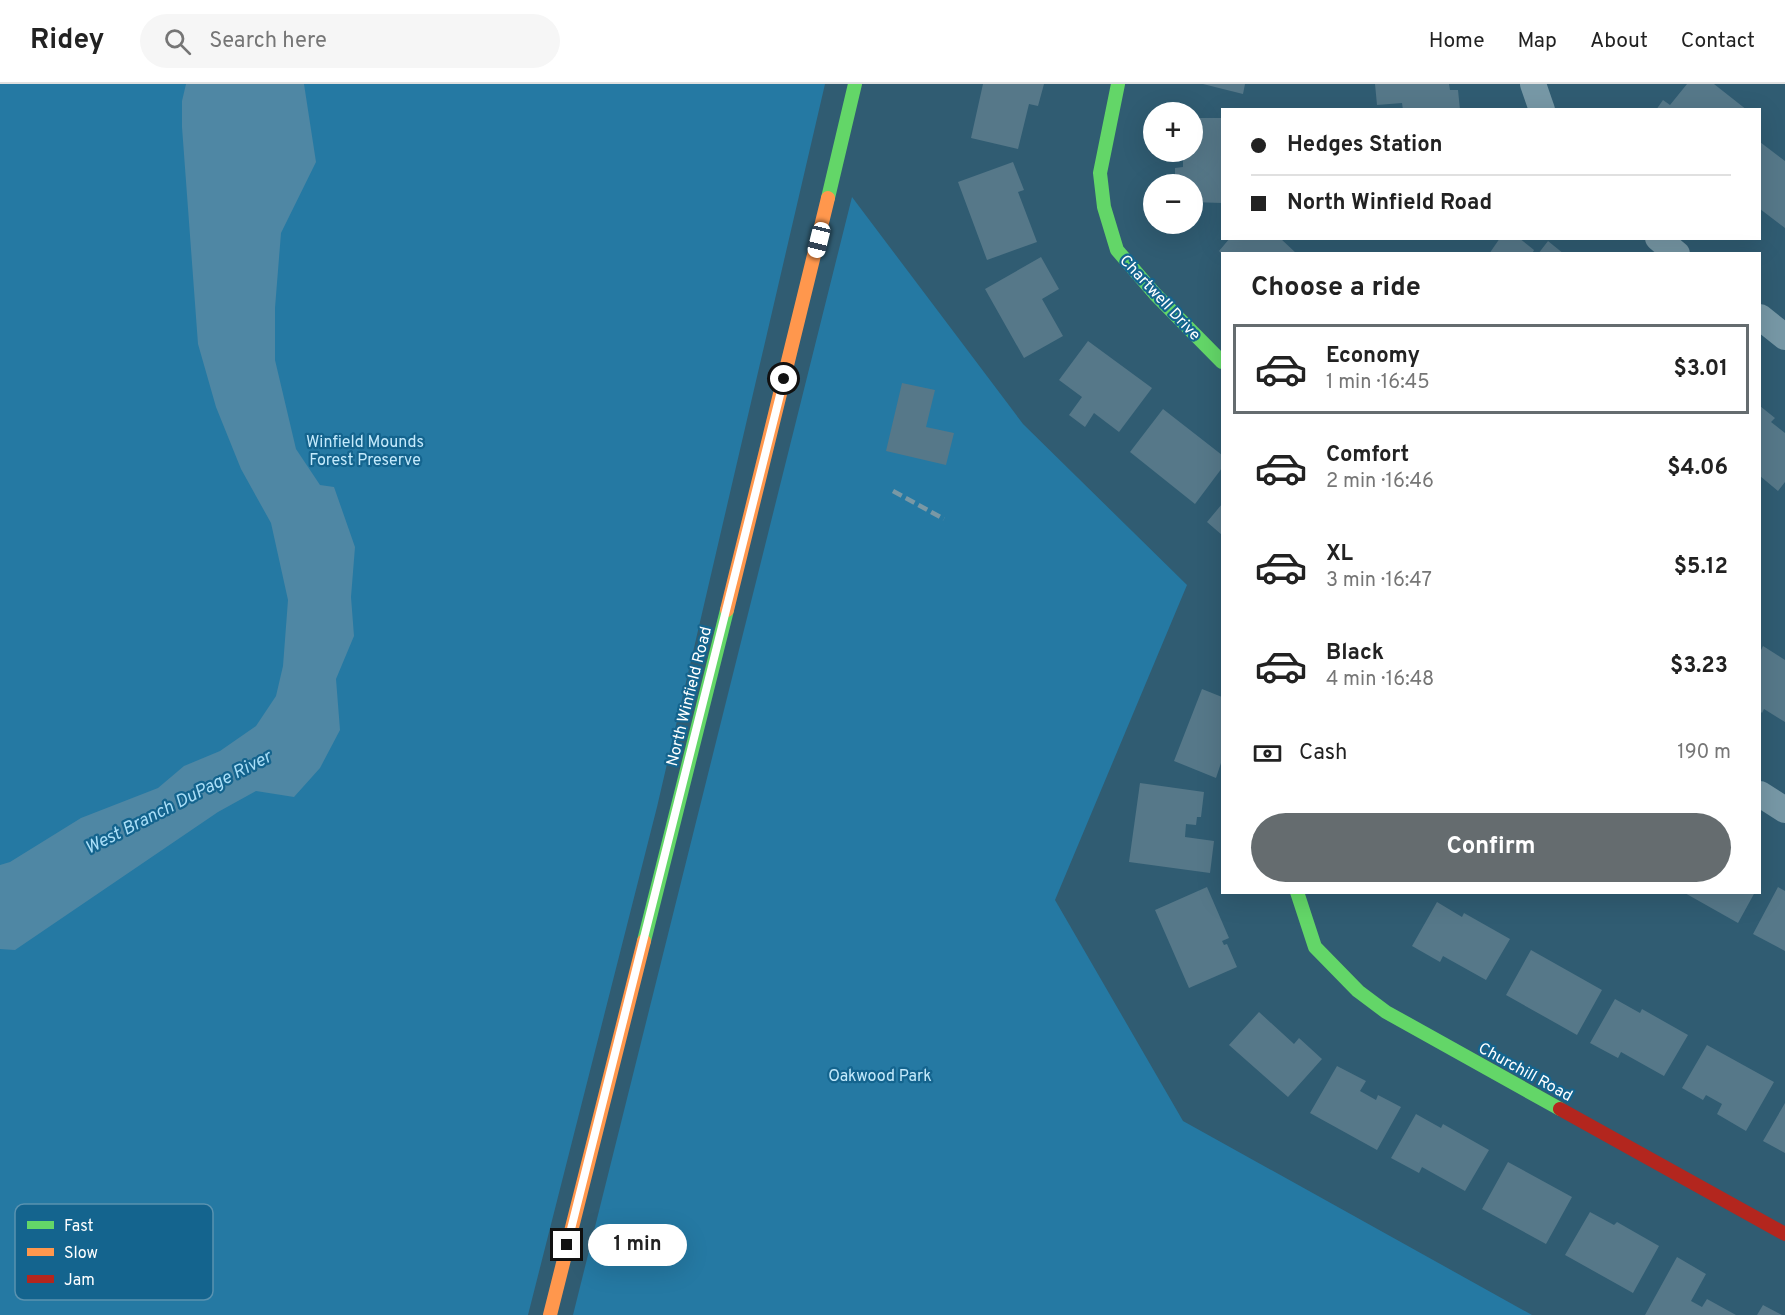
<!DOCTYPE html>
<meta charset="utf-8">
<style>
body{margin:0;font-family:Overpass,sans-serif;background:#f6f6f6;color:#222;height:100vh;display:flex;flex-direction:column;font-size:22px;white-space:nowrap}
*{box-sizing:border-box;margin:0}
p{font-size:20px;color:#767676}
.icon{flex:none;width:33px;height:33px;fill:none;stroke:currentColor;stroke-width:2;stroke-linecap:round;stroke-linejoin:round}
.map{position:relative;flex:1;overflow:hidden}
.details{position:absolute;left:1221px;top:168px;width:540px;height:642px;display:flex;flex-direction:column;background:#fff;border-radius:0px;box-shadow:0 6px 24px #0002}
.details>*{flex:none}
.hud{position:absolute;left:1221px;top:24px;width:540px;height:132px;border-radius:0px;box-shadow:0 6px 24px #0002;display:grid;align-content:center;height:132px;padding:0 30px;background:#fff}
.tools{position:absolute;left:1143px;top:18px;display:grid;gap:12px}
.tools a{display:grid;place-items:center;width:60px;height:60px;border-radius:50%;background:#fff;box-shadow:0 6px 24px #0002;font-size:30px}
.end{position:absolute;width:27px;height:27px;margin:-14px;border:8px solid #fff;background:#111;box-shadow:0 0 0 3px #111}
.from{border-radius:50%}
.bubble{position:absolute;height:42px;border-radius:21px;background:#fff;box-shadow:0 6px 24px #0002;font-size:20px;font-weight:700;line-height:42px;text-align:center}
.car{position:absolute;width:18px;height:36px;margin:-18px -9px;border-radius:8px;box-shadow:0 0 4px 2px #0007;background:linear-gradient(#fff 24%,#345 0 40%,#fff 0 76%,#345 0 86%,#fff 0)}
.hud b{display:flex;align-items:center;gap:21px;height:57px;font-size:22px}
.hud b+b{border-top:2px solid #e0e0e0}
.hud i{width:15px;height:15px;background:#222}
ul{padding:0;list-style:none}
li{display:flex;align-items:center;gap:18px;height:90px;margin:0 12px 9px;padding:0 18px;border:3px solid transparent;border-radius:0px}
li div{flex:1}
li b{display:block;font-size:22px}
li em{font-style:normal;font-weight:700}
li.current{border-color:#656c6f}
li>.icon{width:54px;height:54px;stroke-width:1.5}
h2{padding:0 30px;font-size:27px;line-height:72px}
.pay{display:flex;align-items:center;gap:15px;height:66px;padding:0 30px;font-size:22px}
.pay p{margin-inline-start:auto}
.button{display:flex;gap:12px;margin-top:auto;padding:12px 30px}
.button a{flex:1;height:69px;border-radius:36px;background:#656c6f;color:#fff;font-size:24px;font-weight:700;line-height:69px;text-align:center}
header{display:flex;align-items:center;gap:36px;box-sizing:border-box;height:84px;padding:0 30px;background:#fff;border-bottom:2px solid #e0e0e0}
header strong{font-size:28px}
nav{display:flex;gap:33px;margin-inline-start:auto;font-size:21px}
.search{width:420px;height:54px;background:#f6f6f6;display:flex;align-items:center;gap:15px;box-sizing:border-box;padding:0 21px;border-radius:33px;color:#767676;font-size:22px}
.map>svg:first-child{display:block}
</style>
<header>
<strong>Ridey</strong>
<div class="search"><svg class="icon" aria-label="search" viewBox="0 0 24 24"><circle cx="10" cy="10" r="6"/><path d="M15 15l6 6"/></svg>Search here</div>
<nav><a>Home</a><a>Map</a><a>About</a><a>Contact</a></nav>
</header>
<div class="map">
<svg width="1785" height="1231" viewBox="0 0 1785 1231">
<rect width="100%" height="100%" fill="#305c72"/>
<path fill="#2579a3" d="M0 0H825L657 723 528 1231H0Z
M852 113 1023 340 1187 501 1055 816 1183 1037 1532 1231H573Z"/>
<path fill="#4f87a4" d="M186 0H304L316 78 281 149 275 224V276L296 365 320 401 334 403 355 463 351 513 354 552 336 595 340 646 320 684 294 713 256 707 218 728 15 866 0 865V781L10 778 81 734 158 704 184 682 220 667 256 642 276 612 283 582 288 516 271 439 241 385 216 323 198 260 182 43V17Z"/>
<path fill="#567889" d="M983 0H1044L1038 22 1029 20 1018 65 971 54Z
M1203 0H1245L1243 10Z
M1375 0H1449L1450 6H1458L1460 26H1403L1402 19 1377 21Z
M1687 0H1714L1747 26H1656L1663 16 1670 21Z
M1192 34H1222V119L1192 118V100H1175V84L1183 83V68H1192Z
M1760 58 1785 77V144L1760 125Z
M1013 78 1024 106 1018 108 1037 158 987 176 958 98Z
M1230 154H1280L1297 170H1222L1219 167Z
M1500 154H1519L1534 166 1532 170H1489Z
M1548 157 1564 170H1538Z
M1041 173 1059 205 1042 215 1063 252 1024 274 985 205Z
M1088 257 1152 304 1119 348 1094 329 1085 343 1069 331 1082 313 1059 296Z
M902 299 935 306 926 343 954 349 946 381 886 367Z
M1760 322 1775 334 1771 338 1785 349V398L1778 407 1760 392Z
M1163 325 1222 371V384L1195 420 1130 368Z
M1222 420V451L1207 438Z
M1763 562 1785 576V638L1764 625 1762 629 1760 627V568Z
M1202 605 1222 613V676L1216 694 1174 677Z
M1140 699 1204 708 1201 733H1197L1196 741 1186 740 1185 753 1214 757 1210 789 1129 778Z
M1207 803 1229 854 1222 857 1224 861 1227 860 1237 883 1189 904 1155 826Z
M1778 803 1785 807V867L1753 850Z
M1683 808H1755L1738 839Z
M1437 818 1462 833 1464 829 1510 855 1486 896 1443 872 1440 878 1412 862Z
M1531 866 1602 906 1577 951 1506 911Z
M1615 915 1640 929 1642 925 1688 951 1664 992 1621 968 1618 974 1590 959Z
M1259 928 1294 960 1299 954 1322 975 1288 1013 1229 961Z
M1707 961 1774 998 1746 1047 1717 1030 1722 1020 1706 1011 1703 1016 1682 1004Z
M1337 982 1366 997 1360 1007 1376 1016 1378 1011 1401 1023 1377 1066 1310 1029Z
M1785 1019V1069L1763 1057Z
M1416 1030 1441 1044 1443 1040 1489 1066 1465 1107 1422 1083 1419 1089 1391 1074Z
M1508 1078 1572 1113 1546 1160 1482 1125Z
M1590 1128 1614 1141 1617 1138 1659 1162 1633 1209 1565 1171Z
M1677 1173 1706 1190 1691 1217 1702 1223 1707 1215 1736 1231H1645Z
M1763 1221 1782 1231H1757Z"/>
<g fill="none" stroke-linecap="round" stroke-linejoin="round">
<path stroke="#7798a6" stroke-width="26" d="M1533 0 1542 26
M1658 154 1677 170
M1760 233 1785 253
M1760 710 1785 726"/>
<path stroke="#63d668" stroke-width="14" d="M1118 0 1100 89 1104 123 1117 166 1155 210 1222 278
M828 114 855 0
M1297 808 1315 863 1358 907 1386 928 1560 1025
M644 857 727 526"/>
<path stroke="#ff974d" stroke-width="14" d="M727 526 828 114
M550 1231 644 857"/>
<path stroke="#b3261e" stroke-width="14" d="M1560 1025 1785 1150"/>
<path stroke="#7998a5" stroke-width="4.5" stroke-dasharray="10 4.5" stroke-linecap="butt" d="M893 407 944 435"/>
</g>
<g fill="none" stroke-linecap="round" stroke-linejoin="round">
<path stroke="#fff" stroke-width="8" d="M567 1161 784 295"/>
</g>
<g text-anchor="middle" stroke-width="4.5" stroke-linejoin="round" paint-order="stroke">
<g font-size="16" fill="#fff" stroke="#14648e">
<text transform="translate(1161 213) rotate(47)" y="6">Chartwell Drive</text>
<text transform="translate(688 612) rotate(-76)" y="6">North Winfield Road</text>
<text transform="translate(1526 987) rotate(29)" y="6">Churchill Road</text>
</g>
<g font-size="16" fill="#c4eafc" stroke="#14648e">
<text x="365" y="363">Winfield Mounds<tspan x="365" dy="18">Forest Preserve</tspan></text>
<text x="880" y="997">Oakwood Park</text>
</g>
<g font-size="18" font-style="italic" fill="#aadff8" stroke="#14648e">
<text transform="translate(178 718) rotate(-27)" y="6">West Branch DuPage River</text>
</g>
</g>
<rect x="15" y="1120" width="198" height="96" rx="9" fill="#14648e" stroke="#5a92b0" stroke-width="1.5"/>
<rect x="27" y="1137" width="27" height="8" fill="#63d668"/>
<rect x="27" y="1164" width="27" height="8" fill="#ff974d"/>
<rect x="27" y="1191" width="27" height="8" fill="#b3261e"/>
<g font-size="16" fill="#fff">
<text x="64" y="1147">Fast</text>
<text x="64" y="1174">Slow</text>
<text x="64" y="1201">Jam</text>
</g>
</svg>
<div class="tools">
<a>+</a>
<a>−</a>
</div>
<i class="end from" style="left:784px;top:295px"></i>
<i class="end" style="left:567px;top:1161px"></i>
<div class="bubble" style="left:588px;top:1140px;width:99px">1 min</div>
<i class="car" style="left:819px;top:156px;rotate:194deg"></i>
<div class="hud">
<b><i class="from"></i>Hedges Station</b>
<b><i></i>North Winfield Road</b>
</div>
<section class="details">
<h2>Choose a ride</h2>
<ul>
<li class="current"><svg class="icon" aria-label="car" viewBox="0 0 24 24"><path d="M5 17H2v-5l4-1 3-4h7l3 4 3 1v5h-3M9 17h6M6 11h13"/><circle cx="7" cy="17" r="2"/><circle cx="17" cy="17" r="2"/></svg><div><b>Economy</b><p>1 min · 16:45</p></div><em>$3.01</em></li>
<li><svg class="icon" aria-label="car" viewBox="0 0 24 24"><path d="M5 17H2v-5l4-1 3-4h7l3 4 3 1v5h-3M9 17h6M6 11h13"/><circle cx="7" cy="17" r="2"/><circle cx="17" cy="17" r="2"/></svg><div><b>Comfort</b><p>2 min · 16:46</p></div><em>$4.06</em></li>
<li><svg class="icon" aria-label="car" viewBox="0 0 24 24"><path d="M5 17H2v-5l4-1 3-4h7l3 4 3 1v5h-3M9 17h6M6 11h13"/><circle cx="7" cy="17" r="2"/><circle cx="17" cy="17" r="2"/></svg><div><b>XL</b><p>3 min · 16:47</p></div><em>$5.12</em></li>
<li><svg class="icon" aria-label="car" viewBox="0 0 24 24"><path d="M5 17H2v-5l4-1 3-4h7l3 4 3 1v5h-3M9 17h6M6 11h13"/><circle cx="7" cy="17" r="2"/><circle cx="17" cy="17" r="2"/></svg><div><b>Black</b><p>4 min · 16:48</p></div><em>$3.23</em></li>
</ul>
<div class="pay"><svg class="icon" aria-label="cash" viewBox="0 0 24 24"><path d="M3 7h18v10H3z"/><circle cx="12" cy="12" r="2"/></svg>Cash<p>190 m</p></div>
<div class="button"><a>Confirm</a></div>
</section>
</div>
